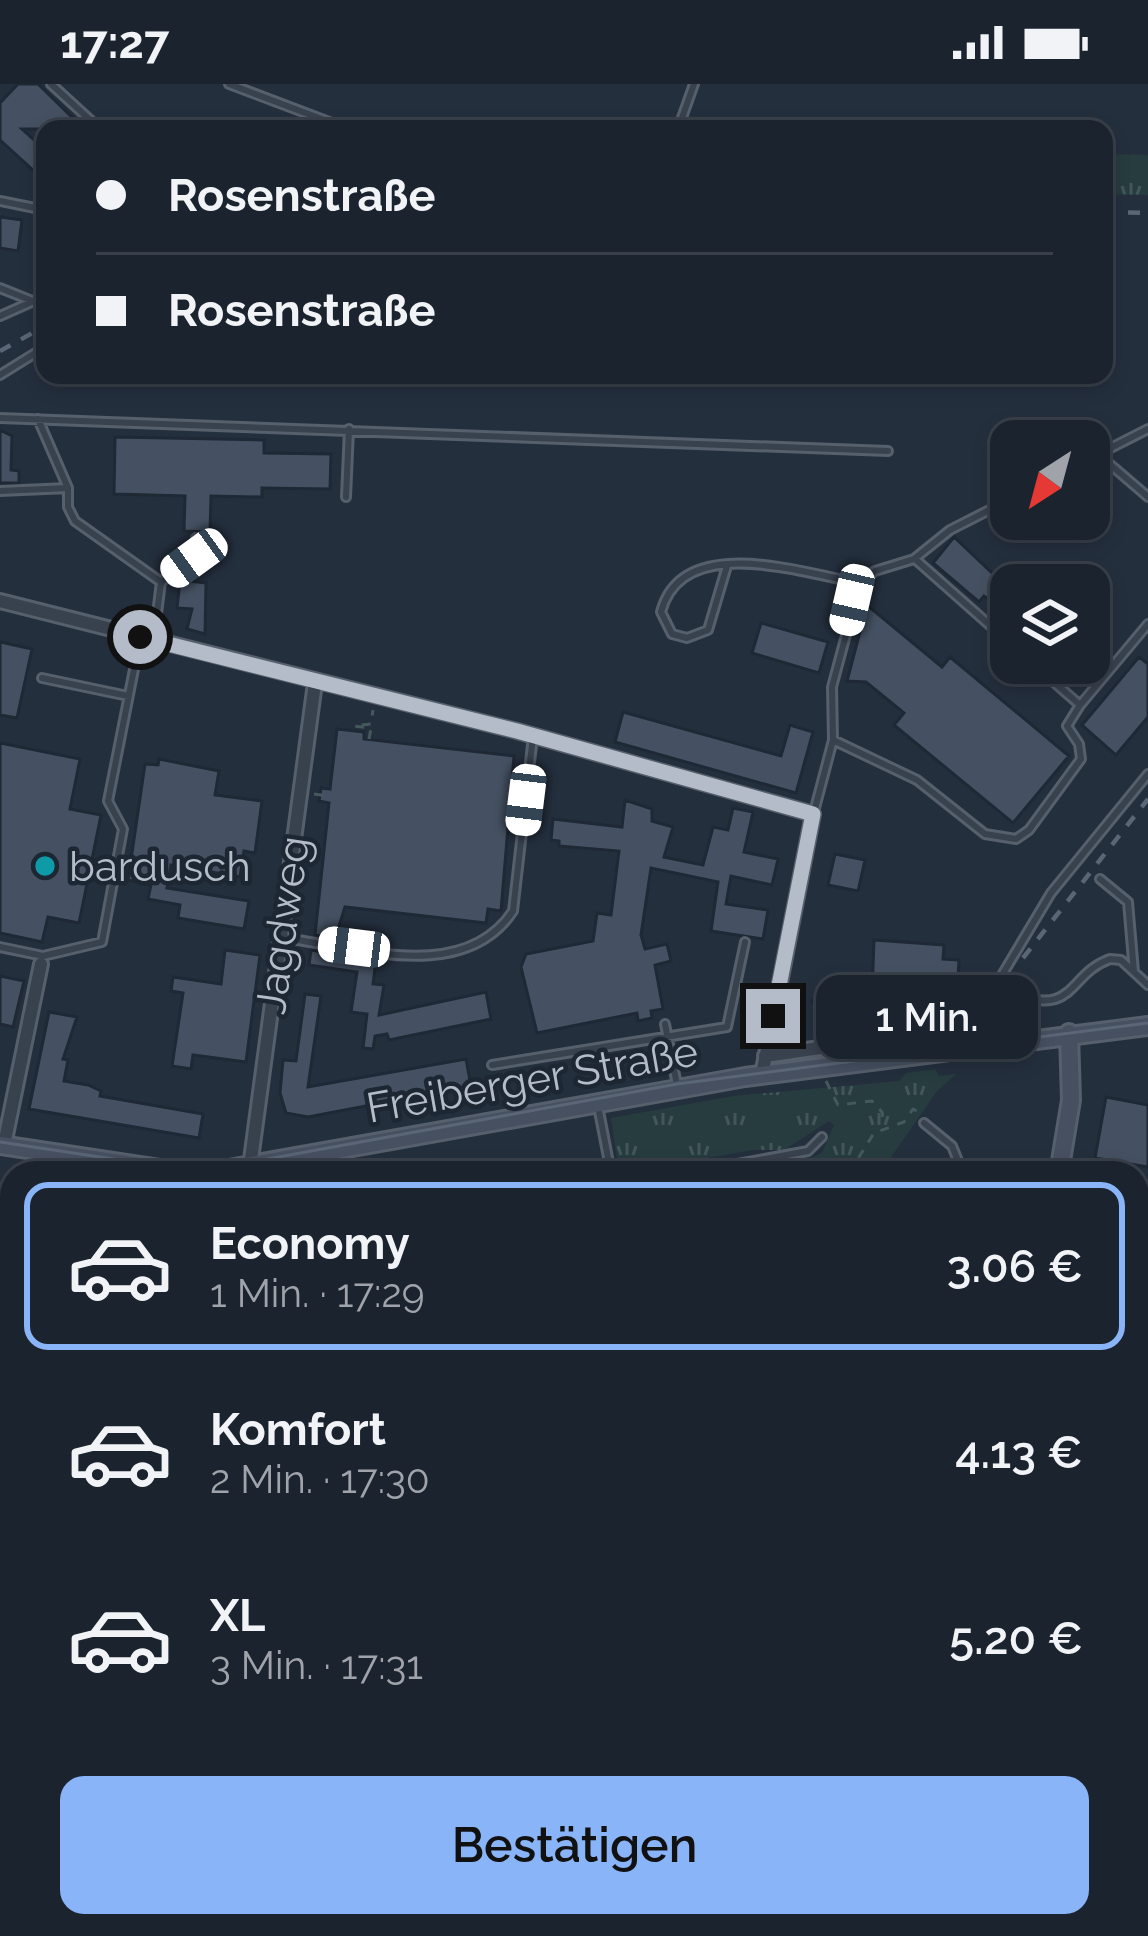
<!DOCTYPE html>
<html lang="de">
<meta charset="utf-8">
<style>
body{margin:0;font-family:Raleway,sans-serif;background:#282f3a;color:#f1f3f6;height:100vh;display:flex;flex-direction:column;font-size:45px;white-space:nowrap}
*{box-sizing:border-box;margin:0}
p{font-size:39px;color:#a0a4aa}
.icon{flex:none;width:66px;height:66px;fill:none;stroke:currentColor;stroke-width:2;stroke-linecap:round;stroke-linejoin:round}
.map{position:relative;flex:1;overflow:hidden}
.details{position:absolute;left:0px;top:1077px;width:1149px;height:777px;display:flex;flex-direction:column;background:#1b232e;border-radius:36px 36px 0 0;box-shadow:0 6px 18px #0003,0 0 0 3px #39404a}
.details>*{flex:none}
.guide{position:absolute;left:36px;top:36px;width:1077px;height:264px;border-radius:24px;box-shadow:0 6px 18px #0003,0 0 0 3px #39404a;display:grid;align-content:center;height:264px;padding:0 60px;background:#1b232e}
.needle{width:78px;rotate:216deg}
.tools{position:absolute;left:990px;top:336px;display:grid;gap:24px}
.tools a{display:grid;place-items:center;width:120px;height:120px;border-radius:24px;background:#1b232e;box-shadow:0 6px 18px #0003,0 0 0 3px #39404a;font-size:60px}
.end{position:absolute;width:54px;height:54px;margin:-27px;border:15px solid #b4bcc9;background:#111;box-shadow:0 0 0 6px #111}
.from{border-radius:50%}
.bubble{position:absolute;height:84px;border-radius:24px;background:#1b232e;box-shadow:0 6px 18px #0003,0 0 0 3px #39404a;font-size:39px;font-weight:600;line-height:84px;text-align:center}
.car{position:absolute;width:36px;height:72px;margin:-36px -18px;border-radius:15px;box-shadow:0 0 9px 3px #0007;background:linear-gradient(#fff 24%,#345 0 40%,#fff 0 76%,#345 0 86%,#fff 0)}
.guide b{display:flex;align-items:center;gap:42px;height:114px;font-size:45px}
.guide b+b{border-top:3px solid #39404a}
.guide i{width:30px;height:30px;background:#f1f3f6}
ul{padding:21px 0 0;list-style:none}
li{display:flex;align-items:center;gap:36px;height:168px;margin:0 24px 18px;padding:0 36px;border:6px solid transparent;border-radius:24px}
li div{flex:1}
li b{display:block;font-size:45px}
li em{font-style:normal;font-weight:600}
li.on{border-color:#8ab4f8}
li>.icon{width:108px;height:108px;stroke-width:1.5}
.button{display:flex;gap:24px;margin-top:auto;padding:24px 60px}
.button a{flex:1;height:138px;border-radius:24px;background:#8ab4f8;color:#111;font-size:48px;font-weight:600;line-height:138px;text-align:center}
.status{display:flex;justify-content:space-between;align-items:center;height:84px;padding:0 60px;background:#1b232e;direction:ltr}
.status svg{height:33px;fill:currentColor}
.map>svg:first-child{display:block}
</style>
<div class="status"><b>17:27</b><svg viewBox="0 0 49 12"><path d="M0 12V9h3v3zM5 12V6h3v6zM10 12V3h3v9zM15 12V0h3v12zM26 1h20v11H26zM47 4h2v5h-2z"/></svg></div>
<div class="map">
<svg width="1148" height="1852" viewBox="0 0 1148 1852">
<defs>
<pattern id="grass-tufts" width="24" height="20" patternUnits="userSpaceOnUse" patternTransform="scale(3)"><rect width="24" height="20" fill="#263c3f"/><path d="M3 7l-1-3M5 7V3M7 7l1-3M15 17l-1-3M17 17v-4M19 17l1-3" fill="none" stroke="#435659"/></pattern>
</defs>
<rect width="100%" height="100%" fill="#242f3e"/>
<path fill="url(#grass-tufts)" d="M1104 70 1148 71V111L1104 110Z
M935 985 939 992 956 990 937 1007 880 1089H775L822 1069 834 1041 829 1037 784 1066H753L619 1089 611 1034 734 1012 899 997 906 989Z
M1148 1204V1308L1137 1309V1206Z
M12 1291V1403H0V1291Z"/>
<path fill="#263c3f" d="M1137 1794 1148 1803V1852H1028L1036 1842H1137Z"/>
<path fill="#455162" stroke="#1f2835" stroke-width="3" d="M18 0H38L84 45H22L45 66V97L0 56V19Z
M0 133 22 136 18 167 0 164Z
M0 346 12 352 11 386 19 387V399H0Z
M115 353 264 356V369L331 370 330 405 262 404V413L211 412 210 448 184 447 185 412 114 410Z
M954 453 1011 507 999 524 984 512 979 518 933 479Z
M180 496 206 499 205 550 187 545 192 525 177 524Z
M867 521 942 583 950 573 1069 672 1013 739 894 641 904 629 866 598 847 597Z
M761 539 828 558 819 589 752 569Z
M0 558 32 565 17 634 0 631Z
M1139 573 1148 580V633L1116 671 1082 641Z
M623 628 781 672 790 641 813 648 796 709 615 658Z
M337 645 364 648V655L514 672 501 827 488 825 486 839 345 823 335 855 315 851 329 719 319 717 321 704 330 705Z
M0 659 80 675 70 725 101 731 79 839 48 833 42 858 0 849Z
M159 675 219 687 215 711 262 717 255 769 244 767 240 793 171 781 167 804 249 817 244 845 178 834 180 821 148 815 151 801 128 796 145 680 158 681Z
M625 716 652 725V737L673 743 664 773 703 781 713 743 728 746 733 724 753 728 744 768 778 775 772 801 731 792 726 820 768 826 763 855 711 847 718 798 651 784 641 851 645 865 667 860 671 877 655 881 663 925 651 927 652 934 638 937 637 929 537 949 521 883 526 870 593 857 597 829 611 831 619 767 559 762V757L551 756 553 735 622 743Z
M835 770 865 776 858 807 828 801Z
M874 856 944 861 943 875 959 876 958 893 942 892 928 932 912 923 890 943 877 945 869 912 841 943 812 917 833 893 855 914 872 910Z
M225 866 260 871 246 978 193 971 191 985 172 982 183 909 171 907 173 893 221 900Z
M311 866 376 877 373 900 384 901 379 931 486 908 491 935 389 956 387 950 375 952 373 965 363 964 367 930 351 928 357 888 309 881Z
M0 892 24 897 13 943 0 940Z
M305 910 321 912 308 1003 466 975 471 1002 308 1033 286 1029 280 1009 283 976 296 977Z
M49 928 77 933 63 975 68 976 64 997 88 1001 101 1007 100 1012 203 1030 199 1054 29 1025Z
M1106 1013 1148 1021V1083L1095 1074Z
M12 1447V1491L0 1494V1450Z
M12 1577V1622L0 1625V1580Z
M12 1696V1737L0 1739V1699Z"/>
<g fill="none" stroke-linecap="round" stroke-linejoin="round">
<defs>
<path id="lane" d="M51 0 100 45
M229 0 348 45
M678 45 694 0
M0 117 45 126
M0 204 30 216
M0 232 45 212
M0 291 45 263
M0 334 888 367
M38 335 68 404V423L75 437 161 498
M1098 370 1148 413
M1089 375 1148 345
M0 407 68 404
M346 413 349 345
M915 475 1011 560
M727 482 708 546 687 554 672 550 661 528C682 448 801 489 860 499
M154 553 161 498 194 474 196 454
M42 594 128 612
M1081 620 1148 540
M833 656 917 696 985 750 1016 755 1029 746 1081 675 1079 660 1067 642 1080 621 1032 579
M1148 690 1051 809 1002 891 1015 910C1075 933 1068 890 1110 875L1121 876 1148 901
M814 728 833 656 832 603 860 499 875 487 914 475 950 446 1011 415
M1100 795 1128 818 1134 888
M284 854C356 863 464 901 513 827L533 652
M0 863 43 872 102 858 123 745 108 717 140 555
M665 940 677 1001
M492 981 727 943 745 858
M598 1022 611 1089
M924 1039 952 1062 963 1089
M585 1089 608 1086
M688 1089 808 1067 822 1053
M1137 1161H1148
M1137 1339 1148 1343
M1137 1406 1148 1405
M1137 1478 1148 1477
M997 1852 1004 1842"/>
<path id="street" d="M0 517 517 647 813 730 762 991
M765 972 895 953 904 945
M4 1061 41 880
M250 1083 315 599
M262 1842 265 1852
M723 1842 726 1852
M578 1852 618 1842"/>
<path id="secondary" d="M0 1061 166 1086 229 1085 745 993 1148 942
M1059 1089 1071 1016 1069 949
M1137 1521 1148 1518
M0 1777 12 1774
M0 1813 12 1810"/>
</defs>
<use href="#lane" stroke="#565f6c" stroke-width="12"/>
<use href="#street" stroke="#565f6c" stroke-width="18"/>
<use href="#secondary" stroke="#565f6c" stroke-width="22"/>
<path stroke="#44595c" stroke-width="3" stroke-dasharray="9 9" stroke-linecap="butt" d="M369 655 371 644 354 642 371 640 373 626
M314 710 329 712
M826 997 838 1021 872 1017 882 1028 884 1042
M849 1089 874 1049 904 1038 913 1025 922 1030
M1137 1289 1148 1287
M0 1309 12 1348
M0 1327 12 1326
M0 1365H12
M0 1504 12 1502
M1137 1722 1148 1728
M1137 1797 1148 1807
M124 1845 125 1852"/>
<use href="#lane" stroke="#38414e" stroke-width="6"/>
<use href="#street" stroke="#38414e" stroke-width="12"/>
<use href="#secondary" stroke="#465061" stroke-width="16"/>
<path stroke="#5a6575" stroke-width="3" d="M0 1058 166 1083 230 1082 677 1000 1148 939
M1137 1517 1148 1515
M0 1791 12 1788
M266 1842 268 1852"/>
<path stroke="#5a6575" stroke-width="4.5" stroke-dasharray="12 12" stroke-linecap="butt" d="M1104 128 1148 129
M0 267 45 242
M1023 874 1148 715"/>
</g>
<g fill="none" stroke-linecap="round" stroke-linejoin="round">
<path stroke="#b4bcc9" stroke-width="15" d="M140 553 517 647 813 730 773 932"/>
</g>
<circle fill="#0f9aa8" stroke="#1d2633" stroke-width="4.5" cx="45" cy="782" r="12"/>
<g text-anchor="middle" stroke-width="9" stroke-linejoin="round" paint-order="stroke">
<g font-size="42" fill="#b4bcc9" stroke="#1d2633" text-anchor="start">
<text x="69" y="797">bardusch</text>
</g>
<g font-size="42" fill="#b4bcc9" stroke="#1d2633">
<text transform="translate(282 841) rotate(-82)" y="15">Jagdweg</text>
<text transform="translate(532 995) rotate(-10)" y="15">Freiberger Straße</text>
</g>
</g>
</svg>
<div class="tools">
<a><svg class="needle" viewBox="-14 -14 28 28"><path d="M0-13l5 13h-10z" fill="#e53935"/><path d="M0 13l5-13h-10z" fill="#a0a4aa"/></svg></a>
<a><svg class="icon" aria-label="layers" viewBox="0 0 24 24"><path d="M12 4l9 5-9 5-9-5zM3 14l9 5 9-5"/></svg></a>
</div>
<i class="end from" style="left:140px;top:553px"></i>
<i class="end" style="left:773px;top:932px"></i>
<div class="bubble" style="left:816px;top:891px;width:222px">1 Min.</div>
<i class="car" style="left:194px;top:474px;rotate:234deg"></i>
<i class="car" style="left:852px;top:516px;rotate:193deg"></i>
<i class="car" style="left:526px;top:716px;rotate:187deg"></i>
<i class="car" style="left:354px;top:863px;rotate:277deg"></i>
<div class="guide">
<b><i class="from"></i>Rosenstraße</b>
<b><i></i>Rosenstraße</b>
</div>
<section class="details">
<ul>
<li class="on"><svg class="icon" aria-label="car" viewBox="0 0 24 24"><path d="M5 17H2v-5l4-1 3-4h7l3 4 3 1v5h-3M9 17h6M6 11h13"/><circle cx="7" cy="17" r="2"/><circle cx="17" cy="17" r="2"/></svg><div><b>Economy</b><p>1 Min. · 17:29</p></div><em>3.06 €</em></li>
<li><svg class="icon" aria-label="car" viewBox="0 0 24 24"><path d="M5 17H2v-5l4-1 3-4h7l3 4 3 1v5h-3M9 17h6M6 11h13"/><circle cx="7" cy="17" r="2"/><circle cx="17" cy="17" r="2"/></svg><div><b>Komfort</b><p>2 Min. · 17:30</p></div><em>4.13 €</em></li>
<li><svg class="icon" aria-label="car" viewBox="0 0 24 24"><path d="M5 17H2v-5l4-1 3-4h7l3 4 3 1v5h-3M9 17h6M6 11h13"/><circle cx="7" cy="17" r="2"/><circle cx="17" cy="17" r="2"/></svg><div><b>XL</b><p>3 Min. · 17:31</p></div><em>5.20 €</em></li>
</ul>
<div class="button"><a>Bestätigen</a></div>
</section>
</div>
